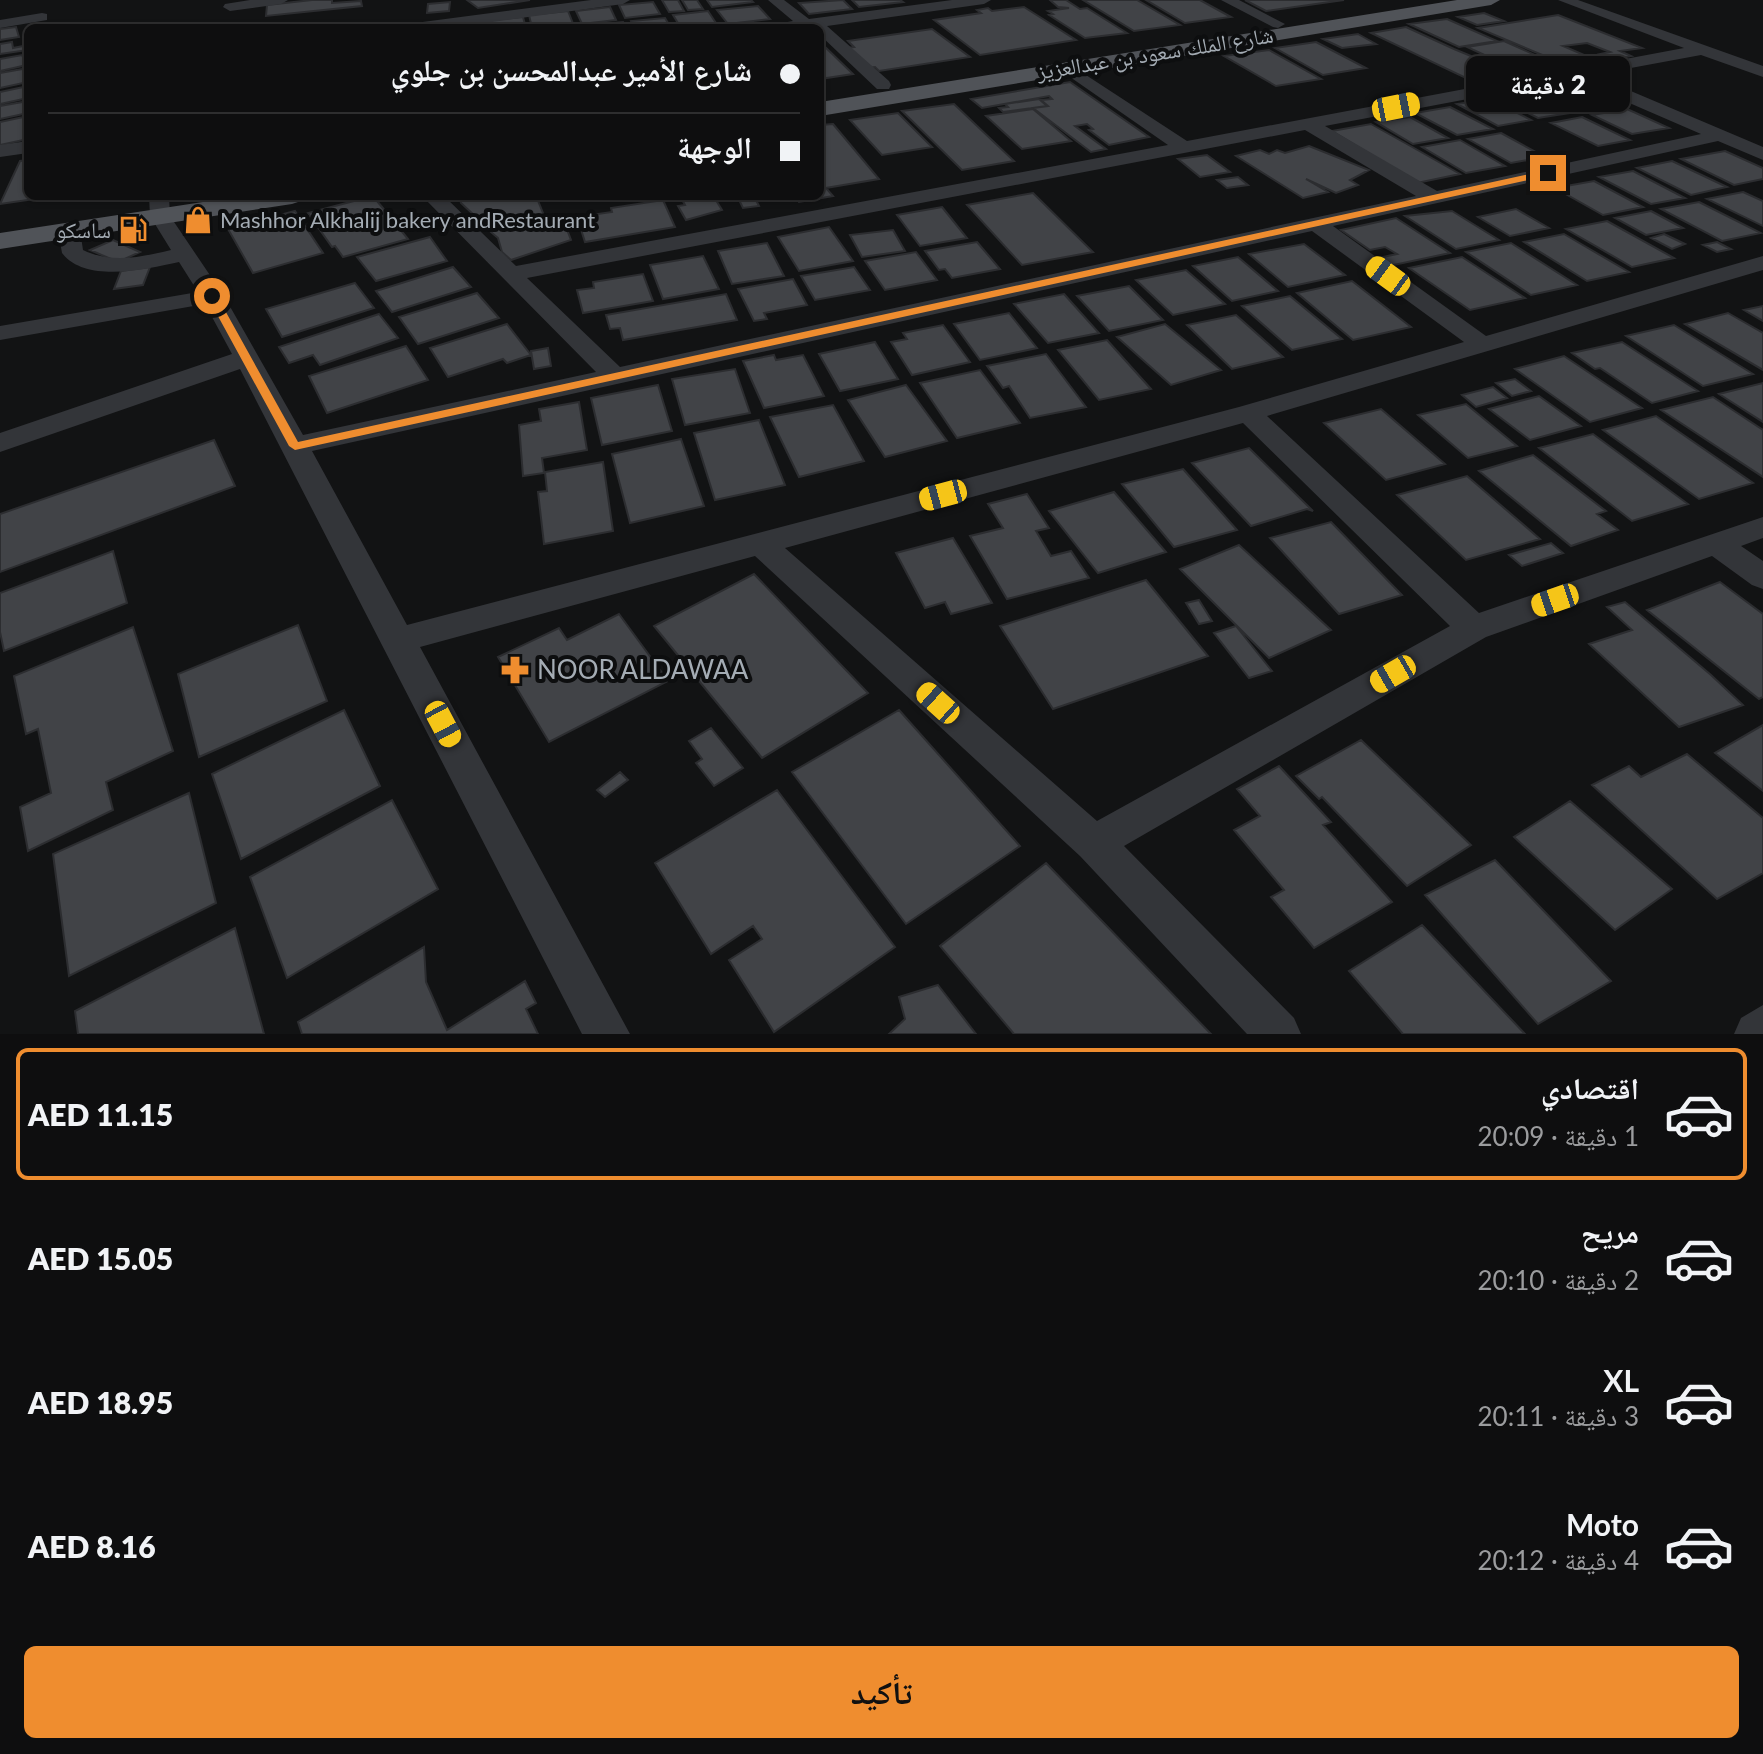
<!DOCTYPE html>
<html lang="ar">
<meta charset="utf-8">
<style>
body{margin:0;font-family:Lato,"Noto Naskh Arabic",sans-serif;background:#1c1c1d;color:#f1f3f6;direction:rtl;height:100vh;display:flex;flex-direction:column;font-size:30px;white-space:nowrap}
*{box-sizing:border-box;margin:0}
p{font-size:26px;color:#9b9c9e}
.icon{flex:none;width:44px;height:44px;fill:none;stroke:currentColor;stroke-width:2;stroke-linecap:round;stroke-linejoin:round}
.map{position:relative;height:1034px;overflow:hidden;direction:ltr}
.sheet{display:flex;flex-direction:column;background:#0e0e0f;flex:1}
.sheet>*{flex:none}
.hud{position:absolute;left:24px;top:24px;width:800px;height:176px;border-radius:12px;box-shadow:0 2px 6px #0004,0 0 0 2px #2e2e2f;direction:rtl;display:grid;align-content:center;height:176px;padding:0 24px;background:#0e0e0f}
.end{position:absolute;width:36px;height:36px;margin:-18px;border:10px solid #ef8d2f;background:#111;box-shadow:0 0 0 4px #111}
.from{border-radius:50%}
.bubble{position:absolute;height:56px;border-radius:12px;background:#0e0e0f;box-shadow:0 2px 6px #0004,0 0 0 2px #2e2e2f;font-size:26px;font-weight:800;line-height:56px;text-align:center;direction:rtl}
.car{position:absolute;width:24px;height:48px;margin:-24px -12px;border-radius:10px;box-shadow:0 0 6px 2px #0007;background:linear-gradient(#f5c518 24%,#345 0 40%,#f5c518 0 76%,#345 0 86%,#f5c518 0)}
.hud b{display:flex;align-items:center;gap:28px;height:76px;font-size:30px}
.hud b+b{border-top:2px solid #2e2e2f}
.hud i{width:20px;height:20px;background:#f1f3f6}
ul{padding:14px 0 0;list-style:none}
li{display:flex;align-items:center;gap:24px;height:132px;margin:0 16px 12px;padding:0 8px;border:4px solid transparent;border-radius:12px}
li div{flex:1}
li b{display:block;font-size:30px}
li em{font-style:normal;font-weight:800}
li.active{border-color:#ef8d2f}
li>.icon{width:72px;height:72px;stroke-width:1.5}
.action{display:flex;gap:16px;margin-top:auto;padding:16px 24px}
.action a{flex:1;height:92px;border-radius:12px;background:#ef8d2f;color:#111;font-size:32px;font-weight:800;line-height:92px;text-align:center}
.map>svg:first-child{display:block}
</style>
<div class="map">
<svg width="1763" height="1034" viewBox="0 0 1763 1034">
<rect width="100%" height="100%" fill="#121314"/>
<path fill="#414347" stroke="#2c2d30" stroke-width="2" d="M312 0H332V3L361 1 362 6 266 16 267 5Z
M467 0H530L478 8Z
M662 0H678L684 11 669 12Z
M682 0H697L703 9 688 10Z
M707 0H751L753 2 712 7Z
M843 0 852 9 809 14 799 3Z
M852 0H900L903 2 859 7Z
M1050 0H1066L1080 9 1087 8 1127 33 1085 38 1049 15 1053 14 1048 11 1069 8 1058 7Z
M1083 0H1137L1180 25 1134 31Z
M1146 0H1200L1231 17 1185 23Z
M1245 0H1344L1266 11Z
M450 2 449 11 427 13 428 4Z
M653 2 660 14 625 18 619 5Z
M758 6 770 19 728 24 717 10Z
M610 7 616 20 582 24 576 11Z
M1024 7 1076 40 980 55 934 20 981 13 977 10 988 8 992 11Z
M568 11 574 26 532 28 529 15Z
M708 11 718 26 681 28 673 15Z
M1484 13 1504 21 1477 25 1458 17Z
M1558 15 1642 48 1620 51 1631 56 1612 59 1600 54 1610 52 1587 43 1563 46 1589 57 1559 62 1478 28Z
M523 17 526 28H486L485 21Z
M665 18 671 28H634L631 21Z
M1447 19 1497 41 1459 47 1409 24Z
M623 22 626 28H591L589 25Z
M16 27 19 37 0 40V29Z
M1406 27 1454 49 1510 72 1468 79 1371 33Z
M932 29 970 57 879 71 875 67 868 68 846 48 854 47 848 41Z
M1358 34 1376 44 1342 48 1323 39Z
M1504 41 1555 64 1517 70 1467 47Z
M12 42 13 48 28 45V50L0 54V44Z
M820 42 853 74 820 79Z
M1316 42 1366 68 1323 75 1275 48Z
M1269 50 1321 79 1276 86 1224 56Z
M22 55 27 65 0 71V59Z
M28 68V82L0 88V73Z
M1070 82 1149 137 1109 145 1089 130 1093 129 1087 124 1075 126 1106 149 1091 152 1033 108 1048 106 1041 100 1052 99 1049 96 982 108 971 99Z
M1571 84 1616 105 1577 111 1533 89Z
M28 86V98L0 104V92Z
M1529 93 1570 113 1538 118 1497 98Z
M1039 99 1047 106 1003 112 999 108 1008 107 1005 104Z
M1490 99 1531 120 1498 126 1457 104Z
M28 101V113L0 119V106Z
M954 104 1014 161 962 170 902 111Z
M1450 107 1493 129 1457 135 1415 113Z
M1033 109 1071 141 1022 149 986 116Z
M1627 109 1669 128 1632 134 1592 115Z
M898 113 932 147 882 155 850 120Z
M28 116V139L0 145V122Z
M1410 117 1448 138 1413 144 1376 122Z
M1582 117 1630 140 1598 146 1551 123Z
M833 124 879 179 826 188 833 196 799 202 795 196H820V125Z
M1371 124 1414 148 1460 174 1417 183 1332 131Z
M1501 133 1545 157 1511 163 1468 139Z
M1460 140 1505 166 1466 173 1422 147Z
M1309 146 1369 170 1350 180 1358 185 1336 193 1306 179 1328 192 1303 198 1236 156 1260 150 1269 154 1277 150 1285 153Z
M1725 151 1763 168V179L1734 185 1681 159Z
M1207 155 1230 172 1200 177 1178 159Z
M28 160V196H55L0 204 20 161Z
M1672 161 1727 187 1691 195 1637 168Z
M1633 171 1685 198 1651 204 1599 177Z
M1238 177 1248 185 1227 188 1217 180Z
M1594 181 1643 207 1603 215 1555 188Z
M1743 192 1763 201V226L1707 199Z
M1033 193 1093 252 1022 265 967 205Z
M373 196 408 239 343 257 335 246 332 247 308 213Z
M459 196H547L537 198 547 223 558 221 566 227 571 240 511 260 502 252 498 238 484 226 478 227 474 215 461 203Z
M680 196H719L714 197 722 210 686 220 678 206 685 205Z
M737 196H754L759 206 743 208Z
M663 200 675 227 585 242 577 217 612 212 611 208Z
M1699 202 1761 233 1722 241 1661 209Z
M942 207 967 238 920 246 897 215Z
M1516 209 1549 228 1510 236 1478 217Z
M295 211 323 253 253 273 228 229Z
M1452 211 1499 240 1456 249 1405 216Z
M1651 211 1683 228 1646 235 1615 218Z
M1396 218 1450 253 1389 266 1378 258 1397 254 1385 247 1370 250 1341 230Z
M1607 221 1674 258 1632 267 1566 229Z
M829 227 853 261 799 271 778 237Z
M893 230 905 251 862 257 850 235Z
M1564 234 1629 272 1587 281 1524 242Z
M1664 234 1685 244 1672 249 1651 238Z
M430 237 447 261 376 281 357 257Z
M113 240 140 252 118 262 90 250Z
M977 242 1000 269 952 278 945 269 939 270 925 251Z
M1717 242 1731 249 1717 252 1703 245Z
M767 243 784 276 732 284 718 251Z
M1511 243 1577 285 1531 295 1466 252Z
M1304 244 1345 275 1288 287 1249 254Z
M916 252 937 280 885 290 865 261Z
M703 256 719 289 663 299 650 265Z
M1238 257 1278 291 1232 301 1193 266Z
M1462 257 1525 298 1470 310 1409 268Z
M150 267 143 285 114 289 121 271Z
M453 267 471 287 392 312 376 291Z
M854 267 870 290 815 300 801 276Z
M1186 270 1225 304 1173 315 1136 280Z
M643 274 653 301 583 313 577 290 594 288 593 282Z
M793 279 807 305 764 313 767 319 754 321 738 289Z
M1352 281 1411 327 1353 340 1297 293Z
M355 283 374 308 282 337 266 309Z
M1129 286 1163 320 1109 331 1077 296Z
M477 293 499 318 418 344 399 317Z
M726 294 737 320 623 340 620 328 610 329 606 315Z
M1064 294 1099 333 1048 343 1014 304Z
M1290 296 1342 339 1292 350 1242 306Z
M1763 306V321L1744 310Z
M1009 313 1037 348 980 360 954 324Z
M1728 313 1763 333V370L1685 324Z
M379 314 398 338 320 365 313 355 289 363 279 347Z
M1236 315 1283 357 1232 369 1187 325Z
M507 324 531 355 507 363 503 359 448 377 430 348Z
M1165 324 1221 370 1171 385 1117 337Z
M943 325 970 362 912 375 891 342 907 339 903 333Z
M1674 325 1753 374 1703 386 1626 336Z
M1107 340 1151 389 1099 400 1058 350Z
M875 342 898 379 840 391 819 354Z
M1622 342 1698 391 1652 403 1600 368 1595 369 1572 353Z
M406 346 428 380 327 413 309 376Z
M548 348 551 366 534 369 531 351Z
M1046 354 1086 407 1030 418 1009 386 1003 388 987 366Z
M774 355 776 360 803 355 824 396 764 408 743 361Z
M1564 356 1642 408 1590 422 1515 369Z
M735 369 750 413 685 425 672 379Z
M980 370 1020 423 957 438 920 383Z
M1515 379 1531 391 1512 396 1496 383Z
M1763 383V422L1719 394Z
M658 385 672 431 602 445 591 398Z
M906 385 947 441 885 457 848 400Z
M1493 387 1507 398 1476 407 1462 395Z
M1539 396 1581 426 1530 440 1489 409Z
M1713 397 1763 430V477L1661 410Z
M579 402 587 450 542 458 544 473 523 476 519 425 541 421 539 409Z
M1466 404 1517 446 1468 458 1418 415Z
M833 405 864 461 799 477 770 417Z
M1381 409 1445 464 1386 480 1324 423Z
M1656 416 1753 483 1699 499 1603 430Z
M759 420 785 485 715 500 694 433Z
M1593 434 1688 504 1632 521 1539 448Z
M681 439 704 506 630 523 612 454Z
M214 440 235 486 0 572V514Z
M1249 448 1313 511 1307 509 1251 526 1192 463Z
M1533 455 1606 511 1597 514 1618 530 1571 546 1479 471Z
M603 462 613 531 544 544 538 492 547 491 545 472Z
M1183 469 1237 530 1174 547 1122 484Z
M1467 476 1540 539 1466 560 1397 495Z
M1114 492 1166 552 1098 573 1049 511Z
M1027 494 1049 528 1036 531 1051 556 1071 551 1089 578 1007 599 970 536 1003 528 988 504Z
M1331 522 1402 595 1339 614 1270 538Z
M953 538 992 603 951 614 945 602 925 608 896 553Z
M1551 543 1563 553 1522 566 1509 555Z
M1239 545 1331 630 1269 658 1180 569Z
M113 551 127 603 4 651 0 632V593Z
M754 574 868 693 762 758 654 626Z
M1146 580 1208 656 1053 709 1000 626Z
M1720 582 1763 614V697L1759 699 1647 610Z
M1199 600 1212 621 1199 624 1186 603Z
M1625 602 1711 675 1743 705 1679 727 1589 644 1632 630 1607 607Z
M619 614 668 681 549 742 498 657 559 628 567 640Z
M298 625 327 701 199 757 178 674Z
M1236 626 1272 671 1249 678 1214 633Z
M133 627 173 751 106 782 113 810 28 851 20 807 51 793 38 729 26 734 14 676Z
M344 710 380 786 241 859 212 774Z
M899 710 1020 846 906 924 792 772Z
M1763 725V791L1715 753Z
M711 728 743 768 714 786 696 763 702 759 689 741Z
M1361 740 1471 845 1407 886 1322 797 1319 799 1296 776Z
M1687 754 1763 818V873L1717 899 1592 785 1629 766 1641 777Z
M1279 766 1331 822 1323 825 1392 902 1314 948 1271 897 1284 890 1234 830 1260 816 1237 789Z
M620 772 628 780 605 797 597 790Z
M777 790 895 947 774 1032 729 960 762 939 753 926 711 954 655 863Z
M189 793 216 903 69 976 53 854Z
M392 800 438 889 287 978 250 877Z
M1570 801 1672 889 1615 930 1514 837Z
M1495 860 1611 981 1538 1024 1425 895Z
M1046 863 1211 1034H1014L940 946Z
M1422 925 1525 1034H1403L1349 971Z
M235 928 264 1034H78L75 1011Z
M424 947 426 982 447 1030 525 981 536 1003 526 1009 538 1034H302L298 1022Z
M938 985 976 1034H889L905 1019 899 997Z"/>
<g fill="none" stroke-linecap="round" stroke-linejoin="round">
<path fill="#333539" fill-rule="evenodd" d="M250 0H288L281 4 230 11 223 7 225 4Z
M591 0H630L623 4 448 28H407L415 23Z
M768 0H784L809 19 952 0H991L984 4 827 26 889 81 891 85 889 89H877L820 35V28H768L771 25 793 21Z
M1221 0H1239L1285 24 1278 28 1273 27Z
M1558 0H1578L1763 66V77L1701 55 1593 75 1763 147V160L1718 141 1333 226 1486 336 1763 256V270L1267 416 1479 613 1763 517V538L1741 546 1763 561V589L1752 585 1712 556 1486 637 1124 846 1294 1018 1301 1034H1247L1080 856 755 556 420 647 630 1034H582L240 369 0 452V433L232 354 205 304 0 340V326L198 292 179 262C147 269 86 284 62 253L58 230 69 224 80 230 83 250C112 264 141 257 171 250L150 216 149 196H169L170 216 224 296 303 435 596 372 422 196H444L516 266 1168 145 1060 70 1058 67 1066 62 1187 141 1684 48ZM1574 79 1701 134 1437 191 1325 126ZM1305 130 1416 196 620 367 527 278ZM1312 231 1464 342 1239 407 407 625 312 451ZM1243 423 1450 626 1097 821 785 548Z
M42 13 47 14V20L0 28V20Z
M28 141V153L0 157V145Z
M1763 1005V1034H1734L1741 1018Z"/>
<path fill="#505358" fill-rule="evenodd" d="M1457 0H1500L1491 5 820 116V102Z
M242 196H305L301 201 292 204 0 249V233Z"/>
</g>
<path fill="#ef8d2f" d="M1548 170 1551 175 295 450 289 446 207 296 212 293 217 296 298 442Z"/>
<defs>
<symbol id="shop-bare" viewBox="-9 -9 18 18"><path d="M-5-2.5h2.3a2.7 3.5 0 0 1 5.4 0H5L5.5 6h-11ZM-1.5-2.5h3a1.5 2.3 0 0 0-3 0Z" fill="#ef8d2f" stroke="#0d0e0f" stroke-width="2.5" paint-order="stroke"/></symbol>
<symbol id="fuel-bare" viewBox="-9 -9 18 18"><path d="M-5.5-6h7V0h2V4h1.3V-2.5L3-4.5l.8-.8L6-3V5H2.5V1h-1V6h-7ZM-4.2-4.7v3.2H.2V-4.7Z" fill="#ef8d2f" stroke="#0d0e0f" stroke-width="2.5" paint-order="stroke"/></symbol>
<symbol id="pharmacy-bare" viewBox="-9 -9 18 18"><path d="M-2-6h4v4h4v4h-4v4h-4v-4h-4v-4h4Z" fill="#ef8d2f" stroke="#0d0e0f" stroke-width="2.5" paint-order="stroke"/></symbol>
</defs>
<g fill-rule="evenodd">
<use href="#shop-bare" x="178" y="200" width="40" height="40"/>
<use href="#fuel-bare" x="113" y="210" width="40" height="40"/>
<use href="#pharmacy-bare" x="495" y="650" width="40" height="40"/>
</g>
<g text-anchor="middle" stroke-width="8" stroke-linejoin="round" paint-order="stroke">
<g font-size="22" fill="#a4acb4" stroke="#0d0e0f">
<text transform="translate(1155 53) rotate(-9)" y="8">شارع الملك سعود بن عبدالعزيز</text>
</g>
<g font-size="22" fill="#a4acb4" stroke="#0d0e0f" text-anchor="start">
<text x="220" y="228">Mashhor Alkhalij bakery andRestaurant</text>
<text x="111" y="238" text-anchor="end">ساسكو</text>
</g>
<g font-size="26" fill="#a4acb4" stroke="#0d0e0f" text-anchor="start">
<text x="537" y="679">NOOR ALDAWAA</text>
</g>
</g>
</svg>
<i class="end from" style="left:212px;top:296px"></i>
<i class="end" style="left:1548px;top:173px"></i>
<div class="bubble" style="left:1466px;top:56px;width:164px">2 دقيقة</div>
<i class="car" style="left:1396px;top:107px;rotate:79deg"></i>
<i class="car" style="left:1388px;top:276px;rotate:306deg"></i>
<i class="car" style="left:943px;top:495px;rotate:255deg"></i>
<i class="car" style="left:1555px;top:600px;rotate:251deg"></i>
<i class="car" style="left:1393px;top:674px;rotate:240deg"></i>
<i class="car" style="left:938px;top:703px;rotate:312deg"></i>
<i class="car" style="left:443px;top:724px;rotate:152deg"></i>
<div class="hud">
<b><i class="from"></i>شارع الأمير عبدالمحسن بن جلوي</b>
<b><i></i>الوجهة</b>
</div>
</div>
<section class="sheet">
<ul>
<li class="active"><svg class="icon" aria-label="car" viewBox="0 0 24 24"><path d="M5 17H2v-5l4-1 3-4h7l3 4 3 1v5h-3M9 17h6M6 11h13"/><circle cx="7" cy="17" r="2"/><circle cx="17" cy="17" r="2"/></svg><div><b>اقتصادي</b><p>1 دقيقة · 20:09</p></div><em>AED 11.15</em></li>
<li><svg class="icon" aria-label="car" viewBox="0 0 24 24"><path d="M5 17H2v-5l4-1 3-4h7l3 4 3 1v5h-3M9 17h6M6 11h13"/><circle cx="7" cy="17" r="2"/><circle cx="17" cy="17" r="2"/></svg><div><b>مريح</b><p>2 دقيقة · 20:10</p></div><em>AED 15.05</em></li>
<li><svg class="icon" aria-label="car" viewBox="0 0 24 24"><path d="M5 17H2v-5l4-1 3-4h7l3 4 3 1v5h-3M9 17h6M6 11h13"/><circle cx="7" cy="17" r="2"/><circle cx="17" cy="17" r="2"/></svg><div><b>XL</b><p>3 دقيقة · 20:11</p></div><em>AED 18.95</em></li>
<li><svg class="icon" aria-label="car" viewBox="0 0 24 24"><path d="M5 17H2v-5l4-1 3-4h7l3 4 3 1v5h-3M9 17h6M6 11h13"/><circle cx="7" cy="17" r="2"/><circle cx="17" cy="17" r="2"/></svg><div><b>Moto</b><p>4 دقيقة · 20:12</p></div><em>AED 8.16</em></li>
</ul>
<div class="action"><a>تأكيد</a></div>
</section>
